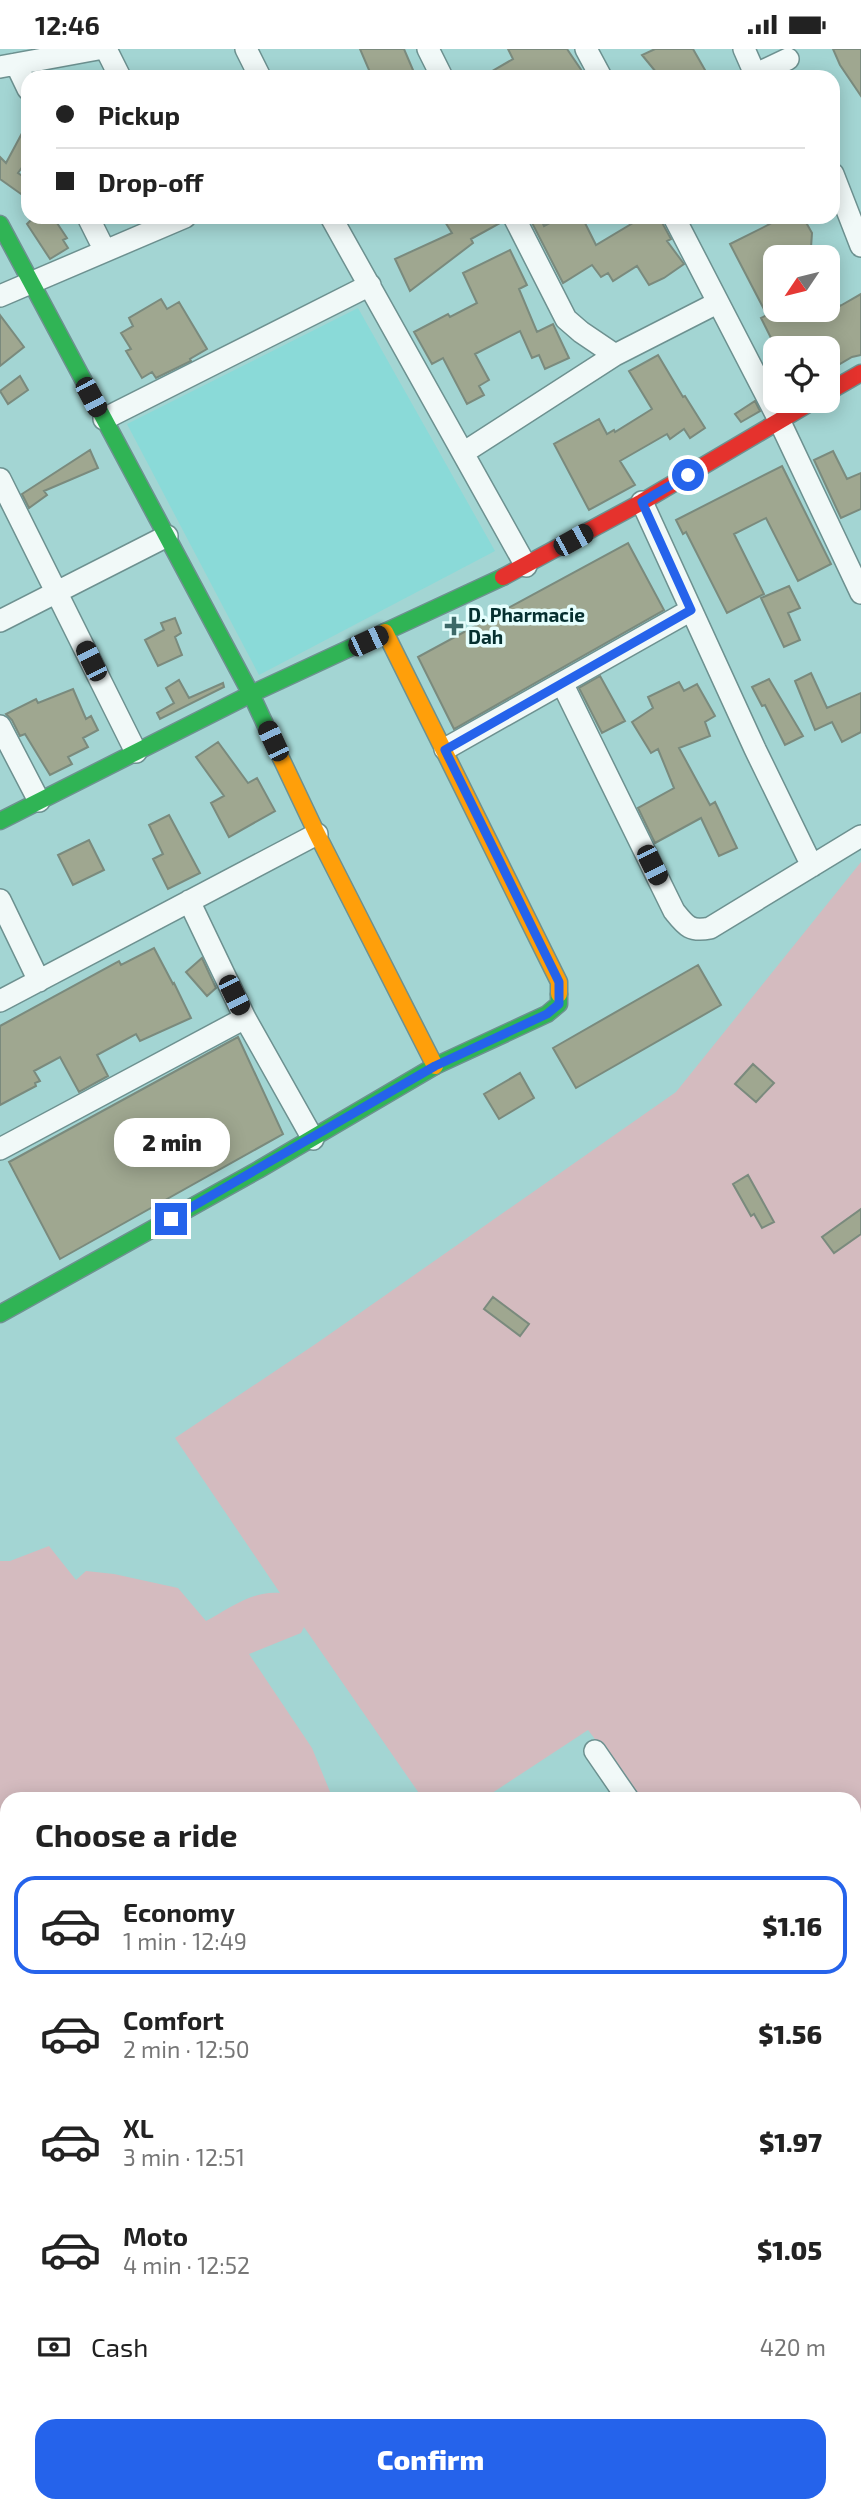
<!DOCTYPE html>
<meta charset="utf-8">
<style>
body{margin:0;font-family:"Exo 2",sans-serif;background:#f6f6f6;color:#222;height:100vh;display:flex;flex-direction:column;font-size:26px;white-space:nowrap}
*{box-sizing:border-box;margin:0}
p{font-size:23px;color:#767676}
.icon{flex:none;width:38px;height:38px;fill:none;stroke:currentColor;stroke-width:2;stroke-linecap:round;stroke-linejoin:round}
.map{position:relative;flex:1;overflow:hidden}
.side{position:absolute;left:0px;top:1743px;width:861px;height:721px;display:flex;flex-direction:column;background:#fff;border-radius:21px 21px 0 0;box-shadow:0 4px 18px #0003}
.side>*{flex:none}
.banner{position:absolute;left:21px;top:21px;width:819px;height:154px;border-radius:21px;box-shadow:0 4px 18px #0003;display:grid;align-content:center;height:154px;padding:0 35px;background:#fff}
.needle{width:46px;rotate:235deg}
.controls{position:absolute;left:763px;top:196px;display:grid;gap:14px}
.controls a{display:grid;place-items:center;width:77px;height:77px;border-radius:14px;background:#fff;box-shadow:0 4px 18px #0003;font-size:35px}
.end{position:absolute;width:32px;height:32px;margin:-16px;border:9px solid #2563eb;background:#fff;box-shadow:0 0 0 4px #fff}
.from{border-radius:50%}
.bubble{position:absolute;height:49px;border-radius:21px;background:#fff;box-shadow:0 4px 18px #0003;font-size:23px;font-weight:800;line-height:49px;text-align:center}
.car{position:absolute;width:21px;height:42px;margin:-21px -10px;border-radius:9px;box-shadow:0 0 5px 2px #0007;background:linear-gradient(#222 24%,#8ab4d8 0 40%,#222 0 76%,#8ab4d8 0 86%,#222 0)}
.banner b{display:flex;align-items:center;gap:24px;height:66px;font-size:26px}
.banner b+b{border-top:2px solid #e0e0e0}
.banner i{width:18px;height:18px;background:#222}
ul{padding:0;list-style:none}
li{display:flex;align-items:center;gap:21px;height:98px;margin:0 14px 10px;padding:0 21px;border:4px solid transparent;border-radius:21px}
li div{flex:1}
li b{display:block;font-size:26px}
li em{font-style:normal;font-weight:800}
li.current{border-color:#2563eb}
li>.icon{width:63px;height:63px;stroke-width:1.5}
h2{padding:0 35px;font-size:32px;line-height:84px}
.pay{display:flex;align-items:center;gap:18px;height:77px;padding:0 35px;font-size:26px}
.pay p{margin-inline-start:auto}
.action{display:flex;gap:14px;margin-top:auto;padding:14px 35px}
.action a{flex:1;height:80px;border-radius:21px;background:#2563eb;color:#fff;font-size:28px;font-weight:800;line-height:80px;text-align:center}
.status{display:flex;justify-content:space-between;align-items:center;height:49px;padding:0 35px;background:#fff;direction:ltr}
.status svg{height:19px;fill:currentColor}
.map>svg:first-child{display:block}
</style>
<div class="status"><b>12:46</b><svg viewBox="0 0 49 12"><path d="M0 12V9h3v3zM5 12V6h3v6zM10 12V3h3v9zM15 12V0h3v12zM26 1h20v11H26zM47 4h2v5h-2z"/></svg></div>
<div class="map">
<svg width="861" height="2464" viewBox="0 0 861 2464">
<rect width="100%" height="100%" fill="#a3d5d3"/>
<path fill="#8adad8" d="M358 259 495 502 259 626 127 375Z"/>
<path fill="#d4bbbf" d="M861 813V2035L854 2026V1750H641L588 1681 483 1750H423L304 1578 301 1584 249 1605 312 1699 333 1750H7V2457H349L337 2464H0V1512H10L49 1497 76 1531 86 1522 114 1525 178 1539 206 1572C229 1560 253 1541 280 1544L175 1389 317 1294 676 1043Z
M358 2457H618L608 2464H362Z"/>
<path fill="#9fa790" stroke="#7a8a7d" stroke-width="2" d="M360 0H404L416 28H372Z
M508 0H567L586 28H482L513 10Z
M655 0H693L709 28H654L656 23 642 6Z
M833 0H861V47L840 16Z
M28 73V110L18 124 28 131V136L21 145 0 130V108L6 114Z
M34 168H53L67 189 63 191 68 199 50 210 27 175Z
M442 168H501L502 173 471 190 473 194 410 242 395 210 452 184Z
M529 168H540L544 177 561 168H582L596 196 643 168H659L671 190 667 192 684 215 664 229 649 236 637 217 613 232 608 224 601 228 592 216 563 234Z
M765 168H803L812 184 811 199 816 208H775V261H828V236L840 257 861 245V306L852 308 828 322V299H776L761 269 767 266 730 195 770 175Z
M510 201 527 236 519 240 537 283 553 275 569 309 545 320 539 306 532 309 520 282 475 305 489 331 479 337 484 346 467 355 443 309 432 315 414 283 448 265 450 268 477 254 463 224Z
M161 250 167 260 179 253 207 300 190 310 191 312 156 329 152 323 142 329 126 302 131 300 121 284 133 277 129 269Z
M0 266 24 298 0 317Z
M658 306 683 348 685 347 705 379 690 389 684 380 670 390 667 385 620 412 635 436 589 461 554 395 599 370 607 385 614 381 615 383 652 360 629 322Z
M20 327 28 341 8 355 0 342Z
M755 352 760 362 741 373 735 365Z
M90 401 98 419 44 442 47 446 29 459 22 445Z
M833 402 847 430 861 424V460L841 469 814 411Z
M782 417 831 515 798 532 766 469 734 485 764 545 727 564 686 483 683 485 676 471Z
M628 494 664 561 454 680 418 608Z
M789 537 800 559 788 564 800 591 784 598 761 549Z
M175 569 181 584 175 588 182 606 158 617 145 591 164 581 161 574Z
M811 624 827 659 861 644V683L842 693 832 673 815 681 795 632Z
M600 627 625 672 602 684 579 639Z
M769 630 803 687 785 696 765 656 762 657 752 638Z
M179 631 189 649 223 634 224 638 160 670 157 664 174 654 166 639Z
M679 633 684 642 697 635 715 667 705 673 710 687 679 699 710 756 715 753 737 799 719 807 701 769 655 794 638 759 674 739 658 700 651 704 632 673 653 659 648 648Z
M73 640 86 670 91 667 98 681 83 689 88 698 68 708 72 715 50 726 25 685 20 687 12 671 6 665 36 650 38 654Z
M218 693 248 734 257 729 275 762 229 788 211 754 224 747 196 708Z
M169 766 200 824 168 840 153 810 163 805 149 776Z
M89 791 104 821 73 836 58 806Z
M154 899 173 935 174 934 191 969 140 992 136 985 97 1006 108 1027 79 1043 60 1008 34 1022 40 1032 35 1034 36 1037 0 1056V977L119 912 121 916Z
M202 909 216 939 207 947 186 923Z
M698 916 721 956 576 1039 553 999Z
M238 988 283 1085 60 1210 9 1113Z
M753 1015 774 1034 756 1053 735 1035Z
M520 1024 534 1049 499 1070 484 1045Z
M748 1126 774 1173 762 1179 754 1165 751 1167 733 1135Z
M861 1160V1185L834 1204 822 1188Z
M493 1248 529 1275 520 1287 484 1260Z"/>
<g fill="none" stroke-linecap="round" stroke-linejoin="round">
<defs>
<path id="street" d="M106 0 120 28
M246 0 260 28
M428 0 442 28
M586 0 601 28
M744 0 755 25
M16 15 28 40
M0 18 98 0
M750 28 788 10
M833 125 861 197
M88 168 105 202
M331 168 526 517
M514 168 566 270 581 283 615 306 717 254
M674 168 779 371 861 544
M0 247 185 168
M104 370 370 236
M463 404 615 306
M0 430 136 703
M642 453 755 700 812 817
M0 572 167 487
M562 634 674 862C686 877 690 883 710 879L861 787
M0 677 39 752
M445 700 691 561
M0 851 39 932
M189 852 245 969 313 1090
M0 952 317 785
M0 1100 245 969
M595 1702 628 1750
M854 2063 861 2073"/>
<path id="fast" d="M0 175 251 645 279 705
M0 772 251 645 503 528
M0 1265 258 1121 435 1017 547 965 559 955V945"/>
<path id="slow" d="M385 583 559 933V945
M279 705 317 785 435 1017
M0 1912 7 1925
M281 2457 284 2464"/>
<path id="jam" d="M828 343 861 324
M503 528 642 453 813 352"/>
</defs>
<use href="#street" stroke="#6d9190" stroke-width="24"/>
<use href="#fast" stroke="#6d9190" stroke-width="19"/>
<use href="#slow" stroke="#6d9190" stroke-width="19"/>
<use href="#jam" stroke="#6d9190" stroke-width="19"/>
<use href="#street" stroke="#f1f9f8" stroke-width="21"/>
<use href="#fast" stroke="#30b455" stroke-width="16"/>
<use href="#slow" stroke="#ff9f0a" stroke-width="16"/>
<use href="#jam" stroke="#e5322d" stroke-width="16"/>
</g>
<g fill="none" stroke-linecap="round" stroke-linejoin="round">
<path stroke="#2563eb" stroke-width="9" d="M171 1170 435 1017 547 965 559 955V933L445 701 691 561 642 453 688 426"/>
</g>
<path fill="#3c6968" stroke="#e5fefd" stroke-width="2.5" d="M450.5 566.5h7v7h7v7h-7v7h-7v-7h-7v-7h7z"/>
<g text-anchor="middle" stroke-width="7" stroke-linejoin="round" paint-order="stroke">
<g font-size="19" font-weight="bold" fill="#052f2f" stroke="#e5fefd" text-anchor="start">
<text x="468" y="573">D. Pharmacie<tspan x="468" dy="22">Dah</tspan></text>
</g>
</g>
</svg>
<div class="controls">
<a><svg class="needle" viewBox="-14 -14 28 28"><path d="M0-13l5 13h-10z" fill="#e53935"/><path d="M0 13l5-13h-10z" fill="#767676"/></svg></a>
<a><svg class="icon" aria-label="locate" viewBox="0 0 24 24"><circle cx="12" cy="12" r="6"/><path d="M12 2v4M12 18v4M2 12h4M18 12h4"/></svg></a>
</div>
<i class="end from" style="left:688px;top:426px"></i>
<i class="end" style="left:171px;top:1170px"></i>
<div class="bubble" style="left:114px;top:1069px;width:116px">2 min</div>
<i class="car" style="left:91px;top:348px;rotate:152deg"></i>
<i class="car" style="left:573px;top:491px;rotate:61deg"></i>
<i class="car" style="left:368px;top:592px;rotate:65deg"></i>
<i class="car" style="left:91px;top:612px;rotate:334deg"></i>
<i class="car" style="left:273px;top:692px;rotate:335deg"></i>
<i class="car" style="left:652px;top:816px;rotate:154deg"></i>
<i class="car" style="left:234px;top:946px;rotate:154deg"></i>
<div class="banner">
<b><i class="from"></i>Pickup</b>
<b><i></i>Drop-off</b>
</div>
<section class="side">
<h2>Choose a ride</h2>
<ul>
<li class="current"><svg class="icon" aria-label="car" viewBox="0 0 24 24"><path d="M5 17H2v-5l4-1 3-4h7l3 4 3 1v5h-3M9 17h6M6 11h13"/><circle cx="7" cy="17" r="2"/><circle cx="17" cy="17" r="2"/></svg><div><b>Economy</b><p>1 min · 12:49</p></div><em>$1.16</em></li>
<li><svg class="icon" aria-label="car" viewBox="0 0 24 24"><path d="M5 17H2v-5l4-1 3-4h7l3 4 3 1v5h-3M9 17h6M6 11h13"/><circle cx="7" cy="17" r="2"/><circle cx="17" cy="17" r="2"/></svg><div><b>Comfort</b><p>2 min · 12:50</p></div><em>$1.56</em></li>
<li><svg class="icon" aria-label="car" viewBox="0 0 24 24"><path d="M5 17H2v-5l4-1 3-4h7l3 4 3 1v5h-3M9 17h6M6 11h13"/><circle cx="7" cy="17" r="2"/><circle cx="17" cy="17" r="2"/></svg><div><b>XL</b><p>3 min · 12:51</p></div><em>$1.97</em></li>
<li><svg class="icon" aria-label="car" viewBox="0 0 24 24"><path d="M5 17H2v-5l4-1 3-4h7l3 4 3 1v5h-3M9 17h6M6 11h13"/><circle cx="7" cy="17" r="2"/><circle cx="17" cy="17" r="2"/></svg><div><b>Moto</b><p>4 min · 12:52</p></div><em>$1.05</em></li>
</ul>
<div class="pay"><svg class="icon" aria-label="cash" viewBox="0 0 24 24"><path d="M3 7h18v10H3z"/><circle cx="12" cy="12" r="2"/></svg>Cash<p>420 m</p></div>
<div class="action"><a>Confirm</a></div>
</section>
</div>
